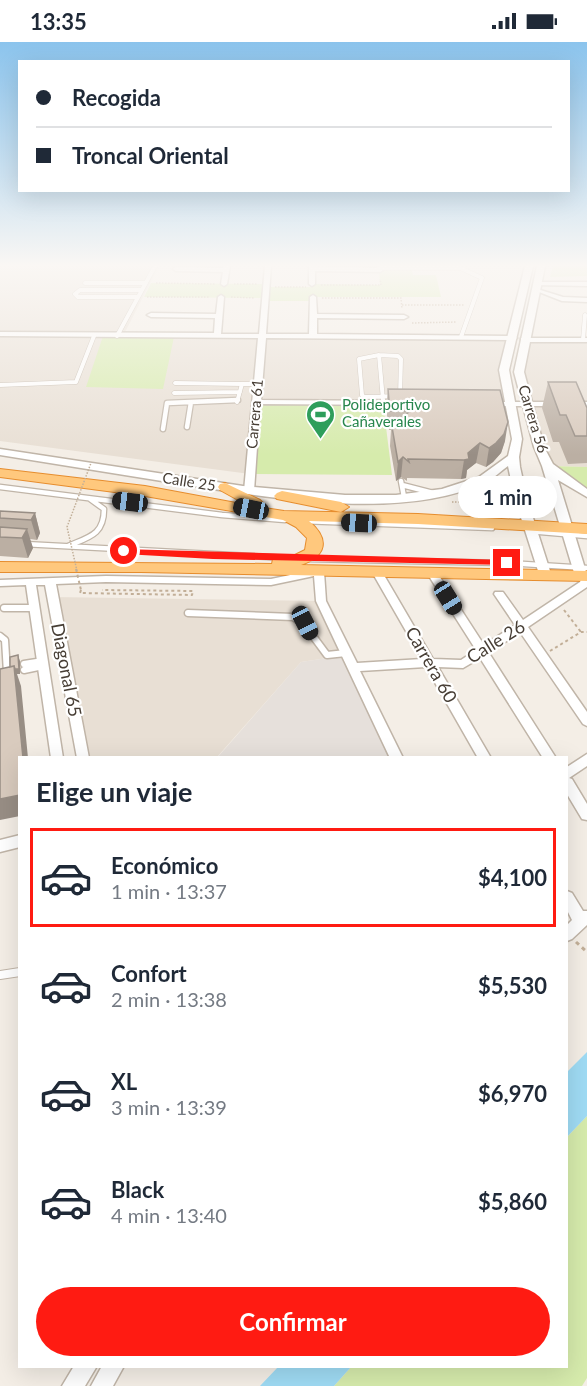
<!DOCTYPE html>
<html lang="es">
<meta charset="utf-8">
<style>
body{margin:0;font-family:Lato,sans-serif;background:#f6f6f7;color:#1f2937;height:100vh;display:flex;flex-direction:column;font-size:22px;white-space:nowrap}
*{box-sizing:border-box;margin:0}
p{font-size:20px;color:#747a83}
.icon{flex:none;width:33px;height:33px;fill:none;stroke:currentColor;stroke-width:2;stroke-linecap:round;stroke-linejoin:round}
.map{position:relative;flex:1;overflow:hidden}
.details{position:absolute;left:18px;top:714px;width:550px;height:612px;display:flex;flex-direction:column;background:#fff;border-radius:0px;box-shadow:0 6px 24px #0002}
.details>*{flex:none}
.hud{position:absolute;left:18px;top:18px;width:552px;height:132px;border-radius:0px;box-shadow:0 6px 24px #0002;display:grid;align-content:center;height:132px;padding:0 18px;background:#fff}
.end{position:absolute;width:27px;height:27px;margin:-14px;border:8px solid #ff1b12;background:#fff;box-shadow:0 0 0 3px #fff}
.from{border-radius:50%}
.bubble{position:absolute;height:42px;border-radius:21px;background:#fff;box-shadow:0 6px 24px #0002;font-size:20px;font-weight:700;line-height:42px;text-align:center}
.car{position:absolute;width:18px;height:36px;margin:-18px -9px;border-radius:8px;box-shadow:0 0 4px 2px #0007;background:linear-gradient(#222 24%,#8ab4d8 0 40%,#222 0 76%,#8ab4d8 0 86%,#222 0)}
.hud b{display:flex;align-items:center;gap:21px;height:57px;font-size:22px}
.hud b+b{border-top:2px solid #e0e1e3}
.hud i{width:15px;height:15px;background:#1f2937}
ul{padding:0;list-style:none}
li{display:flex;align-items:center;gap:18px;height:99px;margin:0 12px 9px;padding:0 6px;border:3px solid transparent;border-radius:0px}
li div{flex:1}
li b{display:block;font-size:22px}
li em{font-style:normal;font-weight:700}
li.current{border-color:#ff1b12}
li>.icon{width:54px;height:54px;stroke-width:1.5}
h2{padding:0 18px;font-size:27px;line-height:72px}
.action{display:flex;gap:12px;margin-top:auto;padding:12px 18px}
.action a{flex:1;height:69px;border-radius:36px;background:#ff1b12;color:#fff;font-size:24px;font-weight:700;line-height:69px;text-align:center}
.status{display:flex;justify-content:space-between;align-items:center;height:42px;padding:0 30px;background:#fff;direction:ltr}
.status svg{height:16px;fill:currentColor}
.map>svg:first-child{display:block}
</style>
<div class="status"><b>13:35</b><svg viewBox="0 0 49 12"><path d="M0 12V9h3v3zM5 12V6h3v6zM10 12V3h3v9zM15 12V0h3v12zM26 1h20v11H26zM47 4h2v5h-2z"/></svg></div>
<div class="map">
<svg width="587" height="1344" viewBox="0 0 587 1344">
<rect width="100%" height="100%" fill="#f4eee6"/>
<path fill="#e8dfd4" d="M0 224H159L123 294 513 296 504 328 511 362 383 361 250 432 0 399Z
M524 298H587V425L548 424 519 330Z
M52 555 321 559 347 613 301 620 217 715H83Z"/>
<path fill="#e6e0db" d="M347 613 397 716H217L301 620Z"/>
<path fill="#d6ebac" d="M553 224H587V234L550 235Z
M379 226H411L413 233H436L441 255H314L313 259H265V256L144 255 151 241 267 242V245H312V242L380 243Z
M103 294 174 295 163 347 86 345Z
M256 360 383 361 392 433 250 432Z
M548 424 587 425V452Z
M587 1074V1336L582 1344H334L351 1325 567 1324V1095Z"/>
<path fill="#9fdbf4" d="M587 1010V1074L567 1095V1030Z
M278 1325V1324L351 1325 334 1344H260Z"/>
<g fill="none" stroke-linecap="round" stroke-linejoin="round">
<defs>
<path id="service-far3" d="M456 224 482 236 461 295
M379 226H460
M85 241H146
M75 252 80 248H142
M75 252 78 255H138
M117 294 155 224
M583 298 585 273
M379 313 398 314 401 317 400 354 364 355 362 353 359 317Z
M379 313 383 358
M175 341 242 342 237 360
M242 342H258
M0 343 76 340 94 294
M174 351 240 350"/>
<path id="service-far2" d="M187 385 191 360
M163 387 167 361 238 358
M401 439 404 455
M402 443 433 451
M0 445 222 473 285 478
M302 479 492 486
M529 489 587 494
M24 502 287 516
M68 504C89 495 104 493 104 467L90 457
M306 517 507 521 587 526"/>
<path id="service-far1" d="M4 566H34
M188 571 293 575 304 582 327 613 346 611
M0 594 5 598 7 631
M24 622 43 619
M24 628 43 624"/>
<path id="service" d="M0 933 20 930"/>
<path id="minor" d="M224 224H230L227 242 224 244 221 242 223 230 176 229 173 227 176 225 223 226Z
M265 224H271L266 292H309L310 255 313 253 316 255 317 272 404 273 408 275 404 277 317 276V292L513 294 517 296 513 298 266 296 261 358 402 359 406 361 402 363 260 362 254 449 249 452 244 449 258 296 0 294V290L214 291 215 276 151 275 147 273 151 271 216 272 218 255 221 253 224 255 221 292H259Z
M309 224 380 226 383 228 380 230 315 229V242L312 244 309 242Z
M537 240H587V244L535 243V241Z
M534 246 563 255 587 256V260L562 259 534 248Z
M521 296H587V300H521Z
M498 360H587V364H501L497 362Z
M319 527 324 530 326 559 357 621 422 617 372 530 373 528H381L433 617 461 618 476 608 427 531 428 529H436L484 603 515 583 494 552 495 550H503L523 578 580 540 583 533 587 532V545L528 585 587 670V684L583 682 520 590 489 611 556 716H543L480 616 463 626 438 625 491 716H478L426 625 360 629 403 716H390L316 559 314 534 271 543 106 540 56 542 89 716H77L45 543H36L63 716H51L26 543 0 544V538L106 534 271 537Z
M587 712V724L569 736 572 737 587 762V778L582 777 567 752V725Z
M20 793V805L0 810V798Z
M567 849 572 851 583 869H587V883L572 897 567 899V883L572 878 567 868Z
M74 1324H97L85 1344H62Z
M102 1324H124L113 1344H91Z"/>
<path id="tertiary" d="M525 224H533L509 328 522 397 519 415 520 425 527 457 551 532 550 535 545 536 539 532 515 457 508 424C501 429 494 436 486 440 398 482 255 453 162 439 108 430 54 422 0 413V407L243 444 345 453H396L442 447 479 435 508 414 512 397 499 328Z
M537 224H545L524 330 544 405 553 422 587 447V455L558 438 587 533 586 537 581 538 575 534 542 424 534 405 514 330Z"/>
<path id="trunk" d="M0 427 145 444 247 463 220 448 218 445 220 442 225 441 260 458 263 461 258 465 284 469 418 472 587 482V492L418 482 309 479C330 497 327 514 301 523L587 529V539L141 530H0V520L272 522 273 517 291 515 305 508 307 496 296 485 283 478 145 454 0 435Z
M282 449 341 460 349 465 341 470 277 457 274 454 277 451Z"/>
</defs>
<use href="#service-far3" stroke="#c0b5a8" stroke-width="5"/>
<use href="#service-far2" stroke="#c0b5a8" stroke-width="7"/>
<use href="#service-far1" stroke="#c0b5a8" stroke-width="9"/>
<use href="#service" stroke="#c0b5a8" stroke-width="10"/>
<use href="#minor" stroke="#c0b5a8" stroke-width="3"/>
<use href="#tertiary" stroke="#c0b5a8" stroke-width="3"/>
<use href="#trunk" stroke="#e68d2e" stroke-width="2"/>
<path stroke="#c2af98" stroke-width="1.5" stroke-dasharray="1.5 1.5" stroke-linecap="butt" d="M156 241 216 242
M234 242H258
M321 243H381L380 237
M275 245H306
M147 255H210
M231 255 255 256
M322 256H401L402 267
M402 263H465
M412 281 457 280
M492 444 511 467
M532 453 542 446
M452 460 509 459"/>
<path stroke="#c2af98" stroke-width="2" stroke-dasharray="3 3" stroke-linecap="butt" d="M81 548 80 551 192 553 193 549 102 548
M564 568 581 590
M550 609 581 590H587"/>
<path stroke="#c2af98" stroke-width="3" stroke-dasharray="4 4" stroke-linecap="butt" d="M576 900 587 910"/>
<use href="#service-far3" stroke="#fff" stroke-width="4"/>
<use href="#service-far2" stroke="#fff" stroke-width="4.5"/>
<use href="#service-far1" stroke="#fff" stroke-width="6"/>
<use href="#service" stroke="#fff" stroke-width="8"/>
<use href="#minor" fill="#fff" fill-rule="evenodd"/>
<use href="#tertiary" fill="#fff" fill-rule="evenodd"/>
<use href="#trunk" fill="#ffc87d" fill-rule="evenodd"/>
<path stroke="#c2af98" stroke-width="1.5" stroke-dasharray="1.5 1.5" stroke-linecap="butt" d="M77 529 67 485 91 421"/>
<path stroke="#c2af98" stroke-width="2" stroke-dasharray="3 3" stroke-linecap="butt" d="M76 527 81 548"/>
</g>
<path fill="#bbafa3" d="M548 340 587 366V421L568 422 559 400H553L542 366Z
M388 347 505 399 501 411 493 420 486 425 476 421 467 428 466 436 461 437 407 436V439L401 435 396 439 390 404 391 388H389L386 366Z
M0 469 35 471 40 491 37 498 30 497 33 506 28 516 0 514Z"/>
<path fill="#988e85" d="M508 380 505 399 501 411 493 420 486 425 489 406Z
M480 401 476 421 467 428 466 436 461 437 464 418 468 411Z
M403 415 401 435 396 439 398 420Z
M35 471 40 491 37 498 31 478Z
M27 487 33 506 28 516 22 496Z
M18 613 20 619V632H17L21 644 28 716H23L10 628Z
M20 753V774L0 778V757Z"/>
<path fill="#d9cbbe" stroke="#988e85" stroke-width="1.5" d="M548 340H576L587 366V394H575L566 373H560Z
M388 347 500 348 508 380 504 392 496 401 489 406 480 401 468 411 469 417 464 418 408 417 409 420 403 415 398 420 392 385 410 369H390Z
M0 469 35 471 31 478 0 476Z
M0 485 27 487 22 496 0 495Z
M18 613 19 627H15L14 624 10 625V615Z
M14 624 23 716H20V753L0 757V627Z"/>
<linearGradient id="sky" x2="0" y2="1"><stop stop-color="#8bc4ed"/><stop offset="0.54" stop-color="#faf7f4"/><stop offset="1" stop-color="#faf7f4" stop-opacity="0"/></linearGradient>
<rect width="587" height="413" fill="url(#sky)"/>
<path fill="#ff1b12" d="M122 507 507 518 511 521 507 523 213 517 124 512 122 511Z"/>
<defs>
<symbol id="stadium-pin" viewBox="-11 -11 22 30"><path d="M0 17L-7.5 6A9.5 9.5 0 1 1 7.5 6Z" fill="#2e9e5b" stroke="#fff"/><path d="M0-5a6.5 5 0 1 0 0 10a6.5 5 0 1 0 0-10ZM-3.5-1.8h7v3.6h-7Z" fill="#fff"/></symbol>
</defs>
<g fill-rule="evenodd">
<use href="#stadium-pin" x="304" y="356" width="33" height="45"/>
</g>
<g text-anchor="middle" stroke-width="4.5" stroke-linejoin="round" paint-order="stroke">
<g font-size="15" fill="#27864d" stroke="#fff" text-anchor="start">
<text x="342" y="368">Polideportivo<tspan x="342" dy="17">Cañaverales</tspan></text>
</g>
<g font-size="15" fill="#473e35" stroke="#fff">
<text transform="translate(255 372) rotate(-85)" y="5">Carrera 61</text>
<text transform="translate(533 377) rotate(73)" y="5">Carrera 56</text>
<text transform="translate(189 440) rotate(9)" y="5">Calle 25</text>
</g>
<g font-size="18" fill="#473e35" stroke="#fff">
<text transform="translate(496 600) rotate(-32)" y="6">Calle 26</text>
<text transform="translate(431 623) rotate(60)" y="6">Carrera 60</text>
<text transform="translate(66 628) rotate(79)" y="6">Diagonal 65</text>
</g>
</g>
</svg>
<i class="end from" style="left:124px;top:509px"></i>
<i class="end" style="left:507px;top:521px"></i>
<div class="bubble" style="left:458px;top:434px;width:99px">1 min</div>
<i class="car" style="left:130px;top:460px;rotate:277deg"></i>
<i class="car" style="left:251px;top:467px;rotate:281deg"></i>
<i class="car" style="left:359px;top:481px;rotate:273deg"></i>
<i class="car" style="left:448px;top:556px;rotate:148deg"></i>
<i class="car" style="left:305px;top:581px;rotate:153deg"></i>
<div class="hud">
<b><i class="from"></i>Recogida</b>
<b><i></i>Troncal Oriental</b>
</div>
<section class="details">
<h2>Elige un viaje</h2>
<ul>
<li class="current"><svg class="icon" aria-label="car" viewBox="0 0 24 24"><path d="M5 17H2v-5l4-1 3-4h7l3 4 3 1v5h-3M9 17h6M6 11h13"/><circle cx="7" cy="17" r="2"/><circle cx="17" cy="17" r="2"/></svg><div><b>Económico</b><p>1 min · 13:37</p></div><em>$4,100</em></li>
<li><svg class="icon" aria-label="car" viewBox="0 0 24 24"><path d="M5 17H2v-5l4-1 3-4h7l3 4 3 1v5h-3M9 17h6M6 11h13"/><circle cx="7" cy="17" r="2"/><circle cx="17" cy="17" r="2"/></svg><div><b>Confort</b><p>2 min · 13:38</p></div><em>$5,530</em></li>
<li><svg class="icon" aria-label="car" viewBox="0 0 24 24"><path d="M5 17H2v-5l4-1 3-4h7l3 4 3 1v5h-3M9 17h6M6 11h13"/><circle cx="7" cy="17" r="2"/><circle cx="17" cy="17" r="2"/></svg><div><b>XL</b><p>3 min · 13:39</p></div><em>$6,970</em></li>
<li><svg class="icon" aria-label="car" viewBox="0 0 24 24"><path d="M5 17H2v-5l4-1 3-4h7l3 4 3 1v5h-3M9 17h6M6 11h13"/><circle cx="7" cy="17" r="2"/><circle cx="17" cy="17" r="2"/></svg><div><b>Black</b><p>4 min · 13:40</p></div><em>$5,860</em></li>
</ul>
<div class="action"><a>Confirmar</a></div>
</section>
</div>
